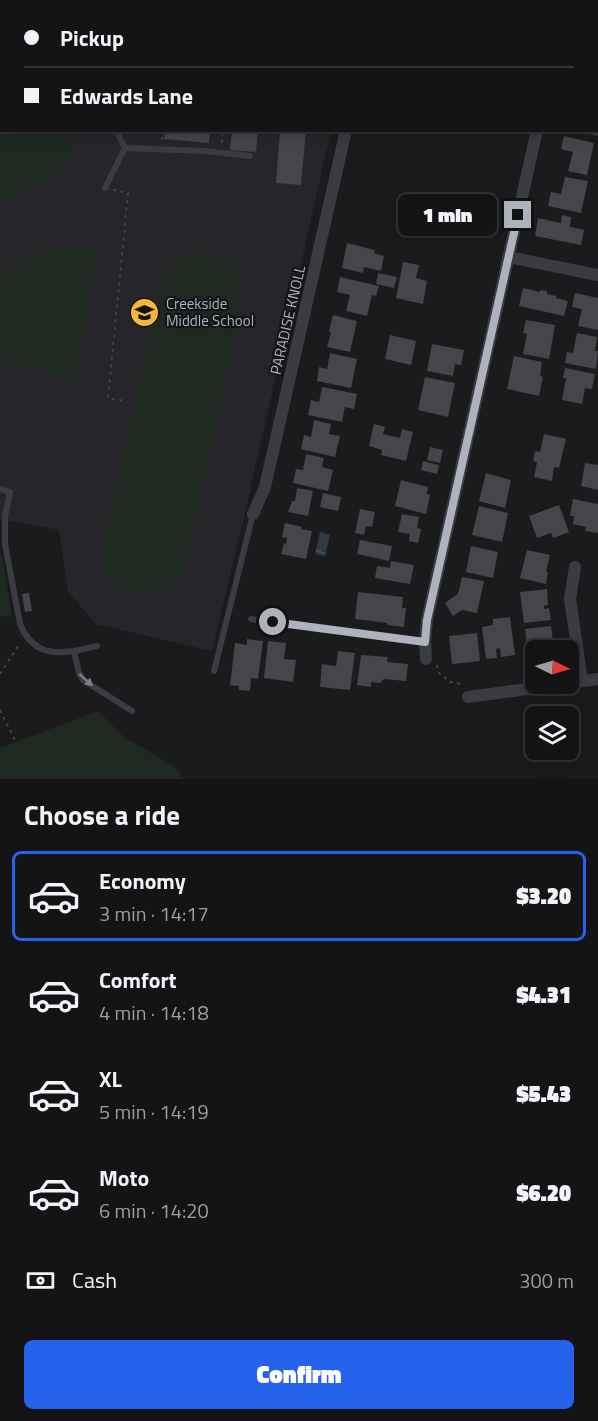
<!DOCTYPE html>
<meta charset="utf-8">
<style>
body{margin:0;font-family:"Titillium Web",sans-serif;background:#1d1d1f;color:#f1f3f6;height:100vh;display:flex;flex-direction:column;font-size:22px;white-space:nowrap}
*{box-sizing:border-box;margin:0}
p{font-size:20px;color:#9d9ea1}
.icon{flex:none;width:33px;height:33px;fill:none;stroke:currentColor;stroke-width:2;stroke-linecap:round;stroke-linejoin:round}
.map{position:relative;height:779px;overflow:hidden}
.sheet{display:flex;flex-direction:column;background:#141416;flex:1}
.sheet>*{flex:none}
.guide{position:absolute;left:0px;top:0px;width:598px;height:132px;box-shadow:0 3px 15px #0003,0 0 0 2px #333335;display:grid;align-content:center;height:132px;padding:0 24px;background:#141416}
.needle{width:39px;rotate:95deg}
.buttons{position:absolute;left:525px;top:640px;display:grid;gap:12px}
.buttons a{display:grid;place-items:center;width:54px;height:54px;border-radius:9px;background:#141416;box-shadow:0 3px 15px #0003,0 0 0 2px #333335;font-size:30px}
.end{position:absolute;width:27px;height:27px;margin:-14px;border:8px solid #adb2bd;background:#111;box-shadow:0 0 0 3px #111}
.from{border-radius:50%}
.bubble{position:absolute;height:42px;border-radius:9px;background:#141416;box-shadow:0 3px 15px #0003,0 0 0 2px #333335;font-size:20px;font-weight:800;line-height:42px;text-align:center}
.guide b{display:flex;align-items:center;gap:21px;height:57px;font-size:22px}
.guide b+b{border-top:2px solid #333335}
.guide i{width:15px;height:15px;background:#f1f3f6}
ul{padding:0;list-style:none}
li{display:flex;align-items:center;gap:18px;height:90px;margin:0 12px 9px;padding:0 12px;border:3px solid transparent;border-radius:9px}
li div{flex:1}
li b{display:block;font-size:22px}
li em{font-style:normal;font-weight:800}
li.current{border-color:#2563eb}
li>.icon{width:54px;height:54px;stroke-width:1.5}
h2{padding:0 24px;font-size:27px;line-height:72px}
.pay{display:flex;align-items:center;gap:15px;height:66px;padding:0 24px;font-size:22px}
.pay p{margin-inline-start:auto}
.action{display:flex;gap:12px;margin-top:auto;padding:12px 24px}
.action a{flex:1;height:69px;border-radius:9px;background:#2563eb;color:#fff;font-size:24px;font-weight:800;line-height:69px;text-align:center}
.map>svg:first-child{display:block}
</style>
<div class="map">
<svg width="598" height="779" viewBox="0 0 598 779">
<defs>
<pattern id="water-ripples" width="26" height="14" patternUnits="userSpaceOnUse" patternTransform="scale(1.5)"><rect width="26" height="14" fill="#303a42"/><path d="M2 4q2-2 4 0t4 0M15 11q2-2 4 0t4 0" fill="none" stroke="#4b545b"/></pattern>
</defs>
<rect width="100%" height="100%" fill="#1b1a1d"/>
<path fill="#26262a" d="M0 0H360V2H2V130L331 131 249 495 212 651 96 624 68 592 59 530 0 519Z"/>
<path fill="#202921" d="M0 105 1 106 2 130 74 131 67 167 14 200 0 197Z
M68 246 98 248 78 369 71 376 0 363V277L13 265 39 252Z
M207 252C233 261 242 273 243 300L187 558C185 563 185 568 183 572 169 600 126 603 109 576 104 567 103 558 102 549L163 277C175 258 185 253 207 252Z
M2 555 12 615 0 617V556Z
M98 711 124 737 174 766 184 779H0V748Z"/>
<path fill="url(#water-ripples)" d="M320 532 330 535 325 556 315 554Z"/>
<path fill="#45454a" d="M165 130H210L209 143 164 139Z
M232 130H258L256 152 230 150Z
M280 130H306L301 185 276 183Z
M577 130H598V132L597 136Z
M564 136 594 143 587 175 568 171 573 152 561 149Z
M565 177 588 181 581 213 548 206 551 192 561 194Z
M562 215 571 217 570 227 584 230 581 245 535 236 538 218 561 223Z
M347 243 375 250 374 253 384 256 381 271 364 267 363 273 342 268Z
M403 262 419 265 416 278 427 281 423 304 396 298Z
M378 273 397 277 394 288 376 284Z
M340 277 379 286 376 296 372 295 367 316 346 311 350 295 337 292Z
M523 288 540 292V290L547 291V294L556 296V298L568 301 564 316 519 306Z
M575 293 598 298V330L578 326 582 309 572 307Z
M333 315 357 321 350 352 327 347 331 332 329 331Z
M526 320 555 325 549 359 523 354 527 334 523 333Z
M577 333 597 337 595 351H598L596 369 565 363 567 352 573 353Z
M390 335 416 341 411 365 385 359Z
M432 344 464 350 461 365 455 364 453 376 427 371Z
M330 353 357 359 351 388 317 381 319 367 327 369Z
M514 356 542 362 540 376 543 377 539 396 507 389Z
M565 368 595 374 592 389 585 388 582 404 562 400 566 378H563Z
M425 377 455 383 448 417 418 410Z
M322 387 357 394 354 409 345 407 342 422 308 415 311 400 319 402Z
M314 420 331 424 329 434 340 436 335 457 301 449 304 435 311 437Z
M374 424 385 427 383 434 400 438 402 429 413 432 406 461 381 455 382 450 369 446Z
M544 434 566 439 559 468 554 467 552 481 534 477 537 462 533 461 535 451 540 452Z
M430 447 443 450 440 463 427 460Z
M306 454 324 458 322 467 333 470 328 491 293 483 296 469 303 470Z
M423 461 439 465 437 474 421 470Z
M585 463 598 465V490L581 486Z
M486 473 511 480 505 508 479 501Z
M401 480 428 487 427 494 430 495 426 514 395 506Z
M297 488 313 491 308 516 288 512 292 501H295Z
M323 493 341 497 338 511 320 507Z
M573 499 598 504V533L585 531 586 527 573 524 574 516H570Z
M559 505 569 532 553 538 551 533 537 538 529 516Z
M479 506 508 513 502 542 472 535Z
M360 509 375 512 372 527 366 526 364 535 355 533Z
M402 514 419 517 417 528 421 529 418 543 409 541 410 534 398 532Z
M285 523 302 527 301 529 312 531 306 559 281 554 284 543 286 544 287 538 282 537Z
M360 540 392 546 389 561 357 554Z
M471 546 498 552 493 578 466 572Z
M527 550 550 555 546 572H548L546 584 520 578Z
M391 561 414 565 410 584 375 578 377 566 390 568Z
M462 577 484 581 477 613 462 610 453 616 445 603 458 594Z
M547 589 548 605 544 606V609L549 608 551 620 524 623 520 592Z
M358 592 403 597 402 608H406L404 627 387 625V623L355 619Z
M29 593 32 611 25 612 22 594Z
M510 617 515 655 501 657 500 648 496 649 497 658 486 659 482 627 493 625V619Z
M551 626 553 642H549V646L554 645 555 651H536V659L529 660 525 629Z
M477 633 480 661 452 664 449 636Z
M247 639 263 641 258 679 251 678 250 691 239 690V686L230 685 235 643 247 645Z
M268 641 286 643 284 659 296 660 293 682 264 678Z
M338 651 355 653 350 690 320 687 322 664 336 666Z
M361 655 388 657 387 662 408 664 406 681 384 679 380 683 371 682V687L357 685Z"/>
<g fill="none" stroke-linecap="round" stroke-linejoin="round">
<path stroke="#414449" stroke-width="2" stroke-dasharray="3 4.5" stroke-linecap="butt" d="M28 0 45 2
M67 2 68 0
M72 2V0
M152 2V0
M199 2V0H209
M295 2V0
M316 2 317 0
M162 140V130
M222 143 223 130
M113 190 128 193 108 398 125 401
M437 665 438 672 450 682 458 683 462 686
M0 674 20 643
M0 710 16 742"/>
<path stroke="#3b3c42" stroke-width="6" d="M497 0 498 2
M0 74H2
M116 130 125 148
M125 148 205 151 250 156
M105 188 125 148
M0 489 10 492 5 517V544L20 624C31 650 48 655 74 651
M251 619 425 642
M97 646 74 651 79 673 83 680 132 711
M214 671 253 514"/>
<path stroke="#3b3c42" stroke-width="12" d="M375 2V0
M566 2V0
M508 257 598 275
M253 514 265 487 346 130
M575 567 570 599 582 681
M426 659 425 642 427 620 537 130
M576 682 598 679
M468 697 564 684"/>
</g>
<defs><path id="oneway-solid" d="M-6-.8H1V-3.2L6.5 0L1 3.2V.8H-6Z" transform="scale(1.5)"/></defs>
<use fill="#7a7d86" href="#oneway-solid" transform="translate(86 680) rotate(42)"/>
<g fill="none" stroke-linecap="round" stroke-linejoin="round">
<path stroke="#adb2bd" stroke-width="8" d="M273 622 425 642 427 620 518 215"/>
</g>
<defs>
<symbol id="school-disc" viewBox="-11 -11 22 22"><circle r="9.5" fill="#f8b738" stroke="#151518"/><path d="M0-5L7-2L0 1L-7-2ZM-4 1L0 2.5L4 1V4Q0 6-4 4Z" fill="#111"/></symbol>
</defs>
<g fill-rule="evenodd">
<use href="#school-disc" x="128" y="296" width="33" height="33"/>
</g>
<g text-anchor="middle" stroke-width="4.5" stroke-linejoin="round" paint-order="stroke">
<g font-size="15" fill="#adb2bd" stroke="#151518" text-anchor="start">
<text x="166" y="309">Creekside<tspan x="166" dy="17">Middle School</tspan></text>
</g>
<g font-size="15" fill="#adb2bd" stroke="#151518">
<text transform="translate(288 320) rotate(-77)" y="5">PARADISE KNOLL</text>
</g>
</g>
</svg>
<div class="buttons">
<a><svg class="needle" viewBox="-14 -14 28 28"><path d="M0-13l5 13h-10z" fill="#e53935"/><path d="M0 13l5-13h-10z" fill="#9d9ea1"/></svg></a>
<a><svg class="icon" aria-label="layers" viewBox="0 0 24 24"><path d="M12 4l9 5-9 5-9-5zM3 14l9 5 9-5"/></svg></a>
</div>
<i class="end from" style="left:273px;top:622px"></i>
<i class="end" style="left:518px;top:215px"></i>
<div class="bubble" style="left:398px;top:194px;width:99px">1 min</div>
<div class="guide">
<b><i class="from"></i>Pickup</b>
<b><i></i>Edwards Lane</b>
</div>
</div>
<section class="sheet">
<h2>Choose a ride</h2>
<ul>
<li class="current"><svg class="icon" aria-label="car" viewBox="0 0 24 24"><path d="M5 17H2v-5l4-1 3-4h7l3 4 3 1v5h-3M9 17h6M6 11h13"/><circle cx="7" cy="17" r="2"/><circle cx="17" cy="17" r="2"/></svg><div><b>Economy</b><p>3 min · 14:17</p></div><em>$3.20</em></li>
<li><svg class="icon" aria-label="car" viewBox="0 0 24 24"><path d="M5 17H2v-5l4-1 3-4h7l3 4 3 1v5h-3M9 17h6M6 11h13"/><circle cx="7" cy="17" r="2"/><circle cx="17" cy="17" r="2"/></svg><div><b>Comfort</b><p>4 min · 14:18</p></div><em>$4.31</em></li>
<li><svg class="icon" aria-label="car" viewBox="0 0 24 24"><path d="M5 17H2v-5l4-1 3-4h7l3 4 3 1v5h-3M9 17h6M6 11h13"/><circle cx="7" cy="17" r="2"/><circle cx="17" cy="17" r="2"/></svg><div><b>XL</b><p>5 min · 14:19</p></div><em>$5.43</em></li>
<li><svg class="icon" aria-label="car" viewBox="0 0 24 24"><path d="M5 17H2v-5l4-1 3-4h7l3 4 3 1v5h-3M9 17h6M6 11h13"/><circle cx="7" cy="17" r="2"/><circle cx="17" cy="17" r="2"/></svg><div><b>Moto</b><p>6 min · 14:20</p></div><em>$6.20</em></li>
</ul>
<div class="pay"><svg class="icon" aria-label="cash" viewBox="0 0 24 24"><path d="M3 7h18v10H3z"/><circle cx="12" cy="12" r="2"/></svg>Cash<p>300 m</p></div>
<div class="action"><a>Confirm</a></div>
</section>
